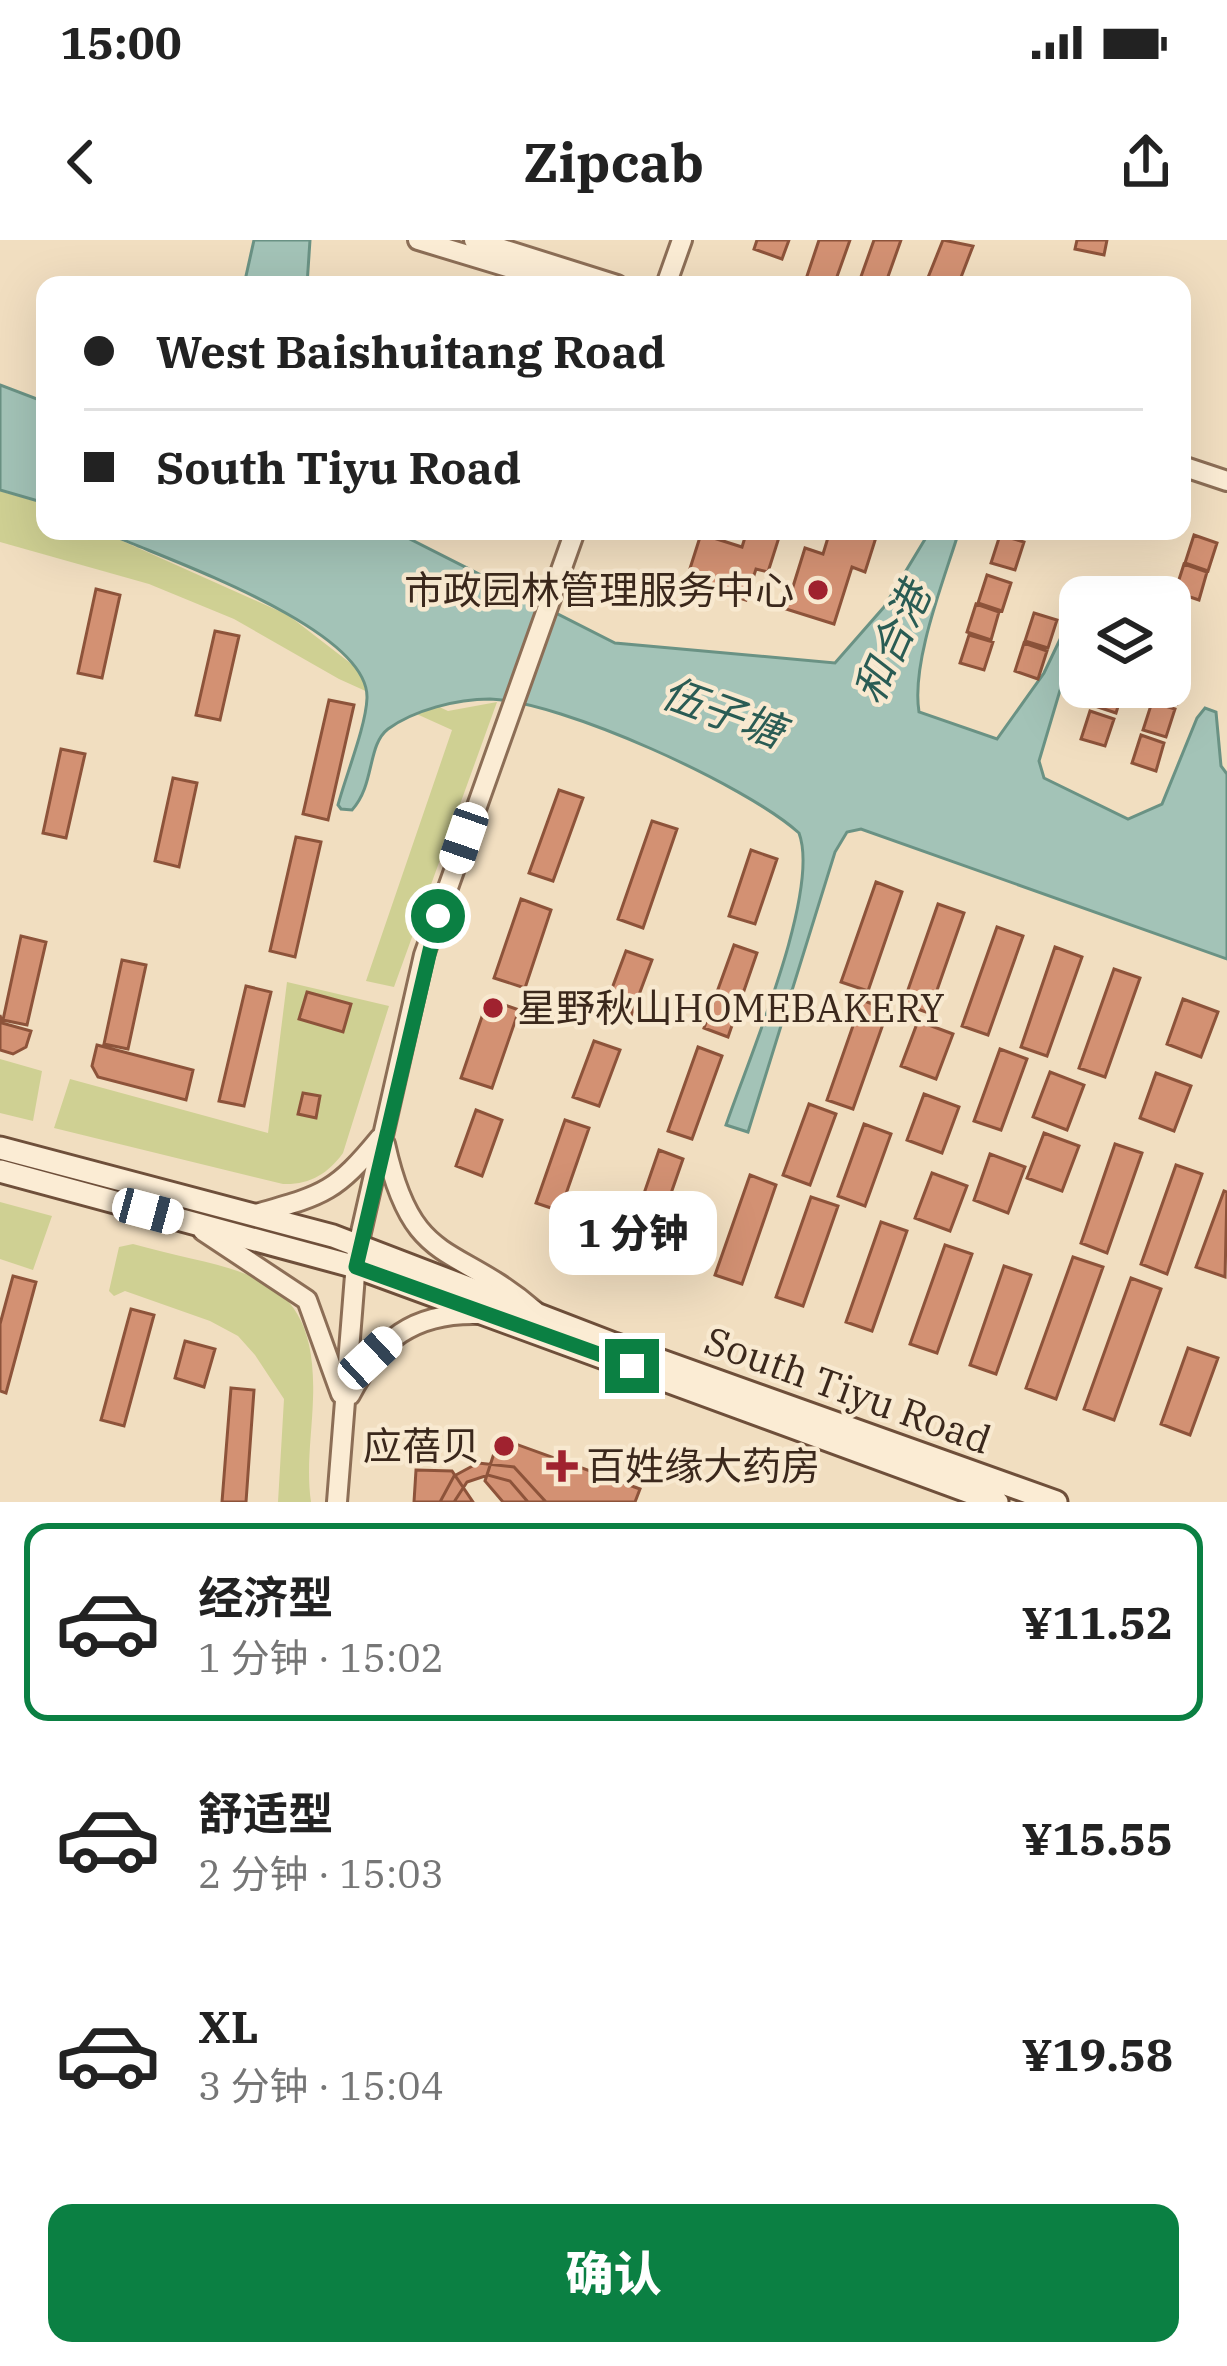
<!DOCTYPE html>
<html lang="zh">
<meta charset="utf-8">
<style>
body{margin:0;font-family:"IBM Plex Serif","Noto Sans SC",serif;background:#f2f2f2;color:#222;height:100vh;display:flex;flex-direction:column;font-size:45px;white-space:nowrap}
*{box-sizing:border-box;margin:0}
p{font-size:39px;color:#767676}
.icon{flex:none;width:66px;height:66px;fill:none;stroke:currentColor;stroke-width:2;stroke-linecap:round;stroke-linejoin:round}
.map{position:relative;height:1262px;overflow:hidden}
.side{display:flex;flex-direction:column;background:#fff;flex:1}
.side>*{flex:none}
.banner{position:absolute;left:36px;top:36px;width:1155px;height:264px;border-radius:24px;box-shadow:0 12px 48px #0002;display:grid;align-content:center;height:264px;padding:0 48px;background:#fff}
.fabs{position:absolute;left:1059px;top:336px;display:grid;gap:24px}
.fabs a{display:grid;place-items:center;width:132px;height:132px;border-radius:24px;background:#fff;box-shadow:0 12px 48px #0002;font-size:60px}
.end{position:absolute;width:54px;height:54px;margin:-27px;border:15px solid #0b8043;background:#fff;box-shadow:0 0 0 6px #fff}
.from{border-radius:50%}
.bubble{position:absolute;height:84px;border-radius:24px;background:#fff;box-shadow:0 12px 48px #0002;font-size:39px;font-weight:800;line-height:84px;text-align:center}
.car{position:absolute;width:36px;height:72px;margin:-36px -18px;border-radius:15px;box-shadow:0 0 9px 3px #0007;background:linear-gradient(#fff 24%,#345 0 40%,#fff 0 76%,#345 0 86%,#fff 0)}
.banner b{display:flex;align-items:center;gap:42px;height:114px;font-size:45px}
.banner b+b{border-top:3px solid #e0e0e0}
.banner i{width:30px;height:30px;background:#222}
ul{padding:21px 0 0;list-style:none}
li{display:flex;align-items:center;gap:36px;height:198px;margin:0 24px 18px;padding:0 24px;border:6px solid transparent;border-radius:24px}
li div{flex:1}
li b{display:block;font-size:45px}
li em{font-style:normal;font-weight:800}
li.selected{border-color:#0b8043}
li>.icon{width:108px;height:108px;stroke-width:1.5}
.cta{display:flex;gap:24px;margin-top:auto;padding:24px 48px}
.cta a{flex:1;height:138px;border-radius:24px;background:#0b8043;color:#fff;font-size:48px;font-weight:800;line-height:138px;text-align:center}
.status{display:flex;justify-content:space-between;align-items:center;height:84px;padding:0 60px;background:#fff;direction:ltr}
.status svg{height:33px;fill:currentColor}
header{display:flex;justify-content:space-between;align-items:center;height:156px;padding:0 48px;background:#fff;font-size:54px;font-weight:800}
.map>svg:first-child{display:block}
</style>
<div class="status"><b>15:00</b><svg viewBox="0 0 49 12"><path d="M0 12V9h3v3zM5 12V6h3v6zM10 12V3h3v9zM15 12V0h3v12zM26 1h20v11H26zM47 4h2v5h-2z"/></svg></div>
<header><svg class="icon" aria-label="back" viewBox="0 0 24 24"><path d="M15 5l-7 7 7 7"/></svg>Zipcab<svg class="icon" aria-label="share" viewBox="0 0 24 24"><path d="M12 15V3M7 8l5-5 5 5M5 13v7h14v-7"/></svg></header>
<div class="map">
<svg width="1227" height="1262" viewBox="0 0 1227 1262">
<rect width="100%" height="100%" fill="#f1dec0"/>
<path fill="#cfd093" d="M0 251 45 264V291H116L118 299 288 375 358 429 448 471 497 462 394 747 366 741 452 490 339 439 234 379 149 344 0 302Z
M287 742 389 766 343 913C328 934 309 945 283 944L54 888 70 839 268 893Z
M0 819 42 831 33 881 0 873Z
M0 962 52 976 33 1030 0 1019Z
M133 1004C238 1034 318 1025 313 1159 312 1193 306 1228 311 1262H278L284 1159 255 1115 238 1096 210 1081 125 1051 114 1056 109 1051 119 1007Z"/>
<path fill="#a3c3b7" stroke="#6a9284" stroke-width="3" d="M254 0H310L307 45H244Z
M0 145 45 162V263L0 250Z
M117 291H394L615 403 835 423 884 367 930 291H959C944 340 911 422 919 472L997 499 1044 433 1064 391 1078 390 1039 521 1044 538 1128 579 1162 564 1197 478 1205 468 1216 472 1221 526 1227 534V719L861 589 847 592 835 612 748 892 726 885C748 820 821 652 799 593 746 545 561 461 490 459 457 459 414 470 388 489 367 505 375 545 352 570L341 569 338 565C346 535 366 486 367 458 369 390 174 322 119 298Z"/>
<path fill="#d39173" stroke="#8d533a" stroke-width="3" d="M757 0H789L782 19 754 9Z
M819 0H850L834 45H804Z
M874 0H901L885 45H858Z
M943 0 973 6 958 45H925Z
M1077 0H1107L1104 15 1075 9Z
M747 291H781L768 332 756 329 746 360 686 341 701 294 742 307Z
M830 291H878L865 332 852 327 834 384 786 369 805 308 823 314Z
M1000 295 1024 302 1015 330 991 323Z
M1194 295 1217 303 1208 331 1185 323Z
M1184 324 1207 332 1199 360 1175 352Z
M987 335 1011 343 1002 371 978 363Z
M96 349 120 355 102 438 78 433Z
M976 364 999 372 991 400 967 392Z
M1034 373 1057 380 1048 408 1025 401Z
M215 391 239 396 220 480 196 475Z
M969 395 993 402 984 430 960 423Z
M1024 403 1047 411 1038 439 1015 431Z
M1170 430 1186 436 1177 464 1153 456 1156 447H1170Z
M1098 447H1124L1116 473 1092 465Z
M329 460 354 465 328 580 303 574Z
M1152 462 1175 469 1166 497 1143 490Z
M1090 471 1114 479 1105 506 1081 499Z
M1141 495 1164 503 1156 531 1132 523Z
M61 509 85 514 66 598 43 593Z
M173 538 197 543 179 627 155 621Z
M559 550 583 558 553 641 529 633Z
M652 581 677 589 643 688 618 679Z
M296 597 321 602 295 717 270 711Z
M751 610 777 619 755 684 729 676Z
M876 642 902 652 868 751 841 742Z
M521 659 551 670 525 748 494 738Z
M938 664 964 673 929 773 903 764Z
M997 687 1023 696 988 795 962 786Z
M21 696 46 702 27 785 3 780Z
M734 705 757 713 728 797 704 788Z
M1055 707 1082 717 1047 816 1021 807Z
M626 711 652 720 631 776 605 767Z
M122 720 146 725 128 809 104 804Z
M1114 729 1140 738 1105 837 1079 828Z
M246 746 271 752 244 866 219 861Z
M307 752 351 764 343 792 299 779Z
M488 759 519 770 492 848 461 838Z
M1183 759 1218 772 1201 817 1167 804Z
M862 760 888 770 853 869 827 860Z
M0 775 2 783 31 791 26 807 13 814 0 810Z
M918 781 953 794 936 839 901 826Z
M594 801 620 810 599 866 573 857Z
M97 805 193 830 186 860 98 837 92 826Z
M698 807 722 816 692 899 668 891Z
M1000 809 1027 819 1001 890 974 881Z
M1050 832 1084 845 1067 890 1033 877Z
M1156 833 1191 846 1174 891 1140 878Z
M303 853 320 856 316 878 298 874Z
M924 854 959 867 942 913 907 900Z
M809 864 836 874 810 945 783 935Z
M476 870 502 880 482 936 456 926Z
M565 880 589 888 560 971 536 963Z
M864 884 891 894 865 966 838 956Z
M1044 893 1079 906 1062 951 1027 938Z
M1115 904 1142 913 1107 1013 1081 1003Z
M659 910 683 919 654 1002 630 994Z
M990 914 1025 927 1008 973 974 960Z
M1176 925 1202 934 1167 1034 1141 1024Z
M932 933 967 946 950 991 915 978Z
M750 935 776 945 742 1044 715 1035Z
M1224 951 1227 952 1225 1037 1196 1027Z
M811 957 838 966 803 1066 776 1057Z
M881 982 907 991 872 1091 846 1082Z
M945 1005 972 1014 937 1113 910 1104Z
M1073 1017 1103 1027 1056 1159 1026 1148Z
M1004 1026 1031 1035 996 1134 970 1125Z
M13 1036 36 1042 6 1153 0 1151V1084Z
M1131 1038 1161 1049 1114 1180 1084 1169Z
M131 1069 154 1075 124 1186 101 1180Z
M185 1101 215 1109 204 1147 175 1138Z
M1188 1108 1218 1118 1190 1195 1161 1184Z
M231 1148 254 1150 246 1262H222Z
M499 1198 640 1249 635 1262H503L485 1241Z
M478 1223 514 1227 546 1262H528L510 1241 488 1235 467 1242 454 1262H440L454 1236Z
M416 1230 452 1231 473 1262H414Z"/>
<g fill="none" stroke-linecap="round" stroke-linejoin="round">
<defs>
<path id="tertiary" d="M418 0 567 45
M474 0 617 45
M666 45 682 0
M1182 226 1227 241
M385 904C413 1030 454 1001 535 1071
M256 974C323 955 335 953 380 898
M203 991 307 1060 341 1154
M350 1155C379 1100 413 1072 479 1074
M337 1262 357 1010 424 715 575 291"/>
<path id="secondary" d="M0 908 333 996 614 1104 1056 1262
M0 931 356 1027 997 1262"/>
</defs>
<use href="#tertiary" stroke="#8c6e56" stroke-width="24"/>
<use href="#secondary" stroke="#6e4f3a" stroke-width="27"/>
<use href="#tertiary" stroke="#fbecd4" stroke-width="18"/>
<use href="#secondary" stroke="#fbecd4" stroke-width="21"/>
</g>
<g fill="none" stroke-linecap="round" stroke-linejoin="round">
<path stroke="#0b8043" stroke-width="15" d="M438 676 356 1027 632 1126"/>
</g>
<g fill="#a0222f" stroke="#f8e9d0" stroke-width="4.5">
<circle cx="818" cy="350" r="12"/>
<circle cx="493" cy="768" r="12"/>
<circle cx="504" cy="1206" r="12"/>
<path d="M556 1208h12v12h12v12h-12v12h-12v-12h-12v-12h12z"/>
</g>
<g text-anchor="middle" stroke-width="9" stroke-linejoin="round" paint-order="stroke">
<g font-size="39" fill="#3b281c" stroke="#f8e9d0" text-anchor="end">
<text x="794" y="364">市政园林管理服务中心</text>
<text x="517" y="782" text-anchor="start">星野秋山HOMEBAKERY</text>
<text x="480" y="1220">应蓓贝</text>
<text x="586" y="1240" text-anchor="start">百姓缘大药房</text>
</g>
<g font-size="39" fill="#3b281c" stroke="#f8e9d0">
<text transform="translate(848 1150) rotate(20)" y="14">South Tiyu Road</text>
</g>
<g font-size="42" font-style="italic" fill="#2a5c54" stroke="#f8e9d0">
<text transform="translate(892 403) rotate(-66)" y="15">和合港</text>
<text transform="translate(723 472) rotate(20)" y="15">伍子塘</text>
</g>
</g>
</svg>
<div class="fabs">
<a><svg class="icon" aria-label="layers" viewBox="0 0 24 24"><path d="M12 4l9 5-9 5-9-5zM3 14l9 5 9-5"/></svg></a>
</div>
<i class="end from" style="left:438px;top:676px"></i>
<i class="end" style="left:632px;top:1126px"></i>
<div class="bubble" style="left:549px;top:951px;width:168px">1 分钟</div>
<i class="car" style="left:464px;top:598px;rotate:199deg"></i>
<i class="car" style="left:148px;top:971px;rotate:105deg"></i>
<i class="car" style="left:370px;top:1118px;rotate:47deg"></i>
<div class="banner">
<b><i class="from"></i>West Baishuitang Road</b>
<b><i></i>South Tiyu Road</b>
</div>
</div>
<section class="side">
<ul>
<li class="selected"><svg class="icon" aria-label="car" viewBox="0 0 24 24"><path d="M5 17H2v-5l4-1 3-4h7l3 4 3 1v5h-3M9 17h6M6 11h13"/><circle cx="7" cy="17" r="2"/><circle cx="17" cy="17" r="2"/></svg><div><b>经济型</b><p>1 分钟 · 15:02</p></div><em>¥11.52</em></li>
<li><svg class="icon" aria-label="car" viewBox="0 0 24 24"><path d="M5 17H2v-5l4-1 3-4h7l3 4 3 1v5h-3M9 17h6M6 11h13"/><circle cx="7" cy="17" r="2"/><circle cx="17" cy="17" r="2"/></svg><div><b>舒适型</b><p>2 分钟 · 15:03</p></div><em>¥15.55</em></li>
<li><svg class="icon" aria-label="car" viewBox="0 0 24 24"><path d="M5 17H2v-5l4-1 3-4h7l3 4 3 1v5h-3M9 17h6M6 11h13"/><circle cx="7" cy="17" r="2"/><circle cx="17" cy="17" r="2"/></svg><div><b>XL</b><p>3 分钟 · 15:04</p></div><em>¥19.58</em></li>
</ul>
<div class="cta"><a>确认</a></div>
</section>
